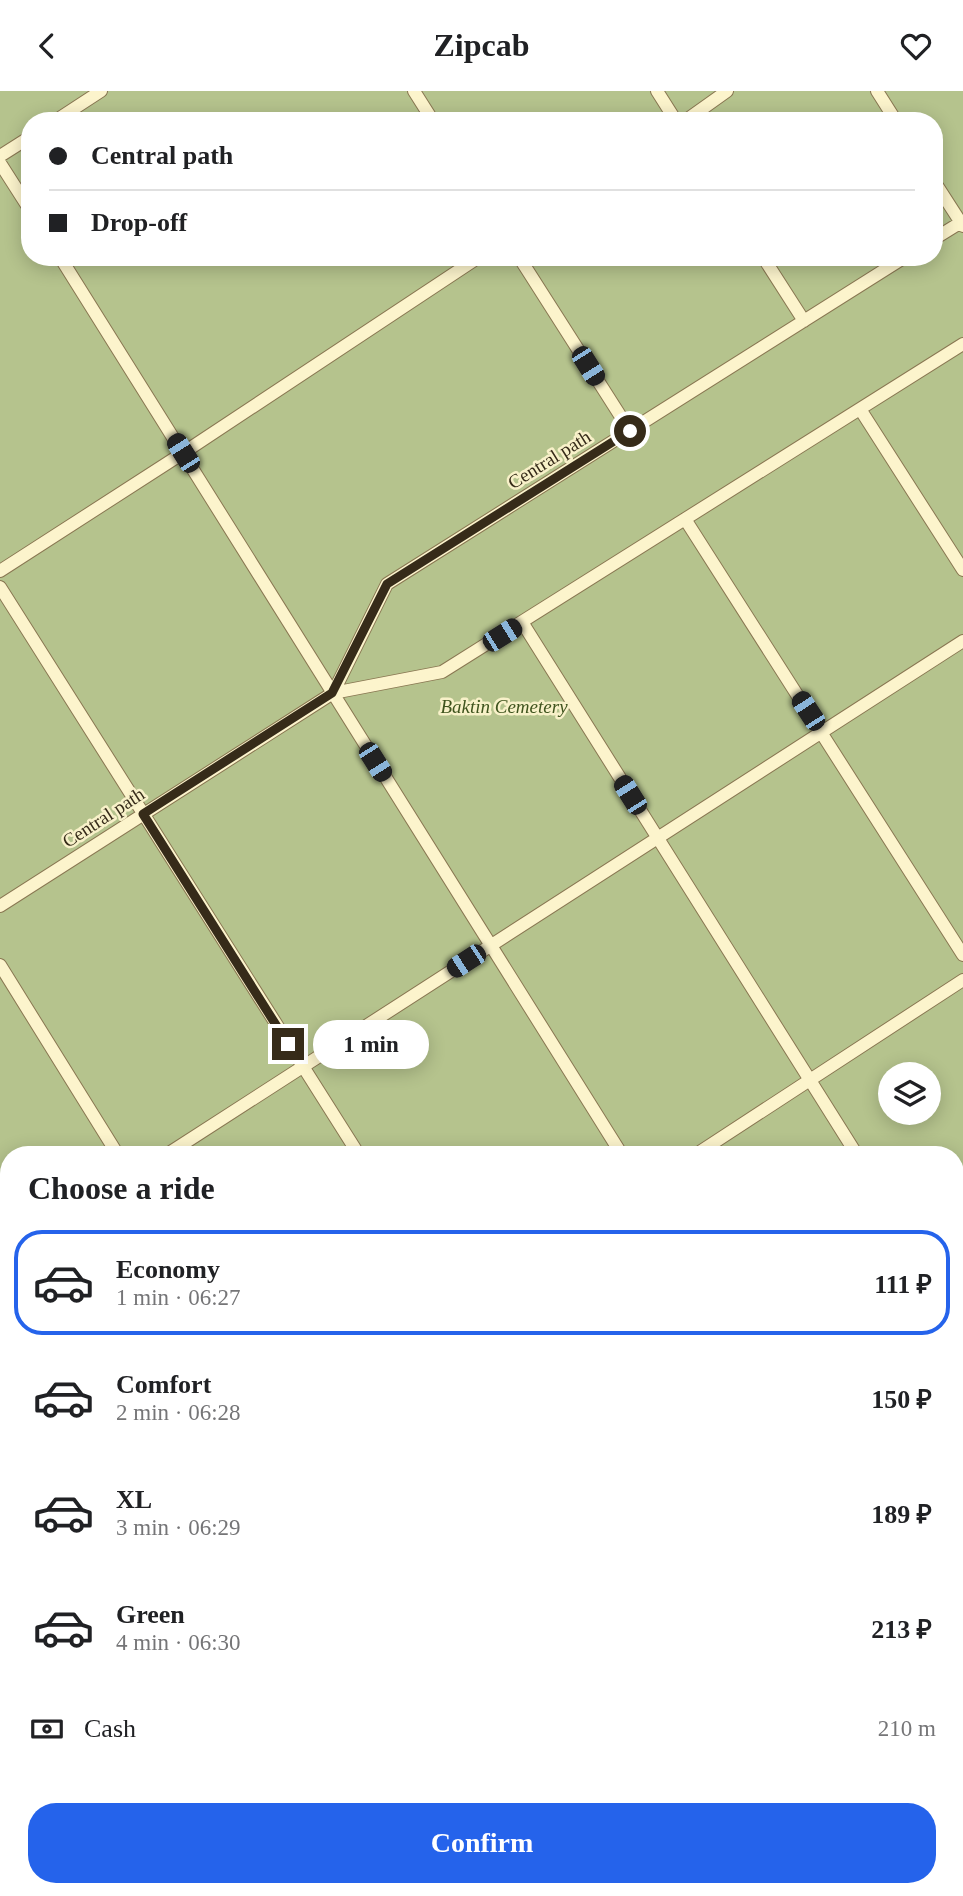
<!DOCTYPE html>
<meta charset="utf-8">
<style>
body{margin:0;font-family:Georgia,serif;background:#f2f2f2;color:#202124;height:100vh;display:flex;flex-direction:column;font-size:26px;white-space:nowrap}
*{box-sizing:border-box;margin:0}
p{font-size:23px;color:#757577}
.icon{flex:none;width:38px;height:38px;fill:none;stroke:currentColor;stroke-width:2;stroke-linecap:round;stroke-linejoin:round}
.map{position:relative;flex:1;overflow:hidden}
.side{position:absolute;left:0px;top:1055px;width:964px;height:751px;display:flex;flex-direction:column;background:#fff;border-radius:28px 28px 0 0;box-shadow:0 4px 18px #0003}
.side>*{flex:none}
.guide{position:absolute;left:21px;top:21px;width:922px;height:154px;border-radius:28px;box-shadow:0 4px 18px #0003;display:grid;align-content:center;height:154px;padding:0 28px;background:#fff}
.tools{position:absolute;left:878px;top:971px;display:grid;gap:14px}
.tools a{display:grid;place-items:center;width:63px;height:63px;border-radius:50%;background:#fff;box-shadow:0 4px 18px #0003;font-size:35px}
.end{position:absolute;width:32px;height:32px;margin:-16px;border:9px solid #362b19;background:#fff;box-shadow:0 0 0 4px #fff}
.from{border-radius:50%}
.bubble{position:absolute;height:49px;border-radius:24px;background:#fff;box-shadow:0 4px 18px #0003;font-size:23px;font-weight:700;line-height:49px;text-align:center}
.car{position:absolute;width:21px;height:42px;margin:-21px -10px;border-radius:9px;box-shadow:0 0 5px 2px #0007;background:linear-gradient(#222 24%,#8ab4d8 0 40%,#222 0 76%,#8ab4d8 0 86%,#222 0)}
.guide b{display:flex;align-items:center;gap:24px;height:66px;font-size:26px}
.guide b+b{border-top:2px solid #e0e0e0}
.guide i{width:18px;height:18px;background:#202124}
ul{padding:0;list-style:none}
li{display:flex;align-items:center;gap:21px;height:105px;margin:0 14px 10px;padding:0 14px;border:4px solid transparent;border-radius:28px}
li div{flex:1}
li b{display:block;font-size:26px}
li em{font-style:normal;font-weight:700}
li.current{border-color:#2563eb}
li>.icon{width:63px;height:63px;stroke-width:1.5}
h2{padding:0 28px;font-size:32px;line-height:84px}
.pay{display:flex;align-items:center;gap:18px;height:77px;padding:0 28px;font-size:26px}
.pay p{margin-inline-start:auto}
.primary-button{display:flex;gap:14px;margin-top:auto;padding:14px 28px}
.primary-button a{flex:1;height:80px;border-radius:28px;background:#2563eb;color:#fff;font-size:28px;font-weight:700;line-height:80px;text-align:center}
header{display:flex;justify-content:space-between;align-items:center;height:91px;padding:0 28px;background:#fff;font-size:32px;font-weight:700}
.map>svg:first-child{display:block}
</style>
<header><svg class="icon" aria-label="back" viewBox="0 0 24 24"><path d="M15 5l-7 7 7 7"/></svg>Zipcab<svg class="icon" aria-label="heart" viewBox="0 0 24 24"><path d="M12 20l-8-8c-3-5 5-10 8-4 3-6 11-1 8 4z"/></svg></header>
<div class="map">
<svg width="963" height="1805" viewBox="0 0 963 1805">
<rect width="100%" height="100%" fill="#f1e8b9"/>
<path fill="#b5c38d" fill-rule="evenodd" d="M0 0H963V1805H0ZM30 30H934V166H30ZM891 984H929V1022H891ZM9 1064H956V1797H9Z"/>
<g fill="none" stroke-linecap="round" stroke-linejoin="round">
<defs>
<path id="lane" d="M414 0 433 30
M657 0 676 30
M877 0 896 30
M55 30 101 0
M685 30 727 0
M0 65 30 46
M0 72 30 119
M934 90 963 135
M934 148 963 130
M60 166 622 1064
M519 166 630 340
M763 166 804 230
M860 318 963 479
M685 428 963 864
M0 480 183 362 479 166
M0 496 359 1064
M522 531 857 1064
M333 602 387 493 905 166
M0 815 333 602 442 581 963 253
M0 874 118 1064
M166 1064 963 550
M695 1064 963 889
M0 1171 9 1165
M956 1220 963 1232
M0 1237 9 1251
M0 1517 9 1511
M956 1587 963 1598
M0 1656 9 1669
M356 1797 361 1805
M574 1797 579 1805
M822 1797 826 1805
M99 1805 110 1797
M634 1805 646 1797"/>
</defs>
<use href="#lane" stroke="#897752" stroke-width="14"/>
<use href="#lane" stroke="#fcf4cc" stroke-width="12"/>
</g>
<g fill="none" stroke-linecap="round" stroke-linejoin="round">
<path stroke="#362b19" stroke-width="9" d="M288 953 143 723 332 602 387 493 630 340"/>
</g>
<g text-anchor="middle" stroke-width="5" stroke-linejoin="round" paint-order="stroke">
<g font-size="19" fill="#362b19" stroke="#f8f1c9">
<text transform="translate(549 368) rotate(-32)" y="7">Central path</text>
<text transform="translate(103 726) rotate(-33)" y="7">Central path</text>
</g>
<g font-size="19" font-style="italic" fill="#3f541e" stroke="#f8f1c9">
<text x="504" y="622">Baktin Cemetery</text>
</g>
</g>
</svg>
<div class="tools">
<a><svg class="icon" aria-label="layers" viewBox="0 0 24 24"><path d="M12 4l9 5-9 5-9-5zM3 14l9 5 9-5"/></svg></a>
</div>
<i class="end from" style="left:630px;top:340px"></i>
<i class="end" style="left:288px;top:953px"></i>
<div class="bubble" style="left:313px;top:929px;width:116px">1 min</div>
<i class="car" style="left:588px;top:275px;rotate:148deg"></i>
<i class="car" style="left:183px;top:362px;rotate:328deg"></i>
<i class="car" style="left:502px;top:544px;rotate:58deg"></i>
<i class="car" style="left:808px;top:620px;rotate:327deg"></i>
<i class="car" style="left:375px;top:671px;rotate:148deg"></i>
<i class="car" style="left:630px;top:704px;rotate:328deg"></i>
<i class="car" style="left:466px;top:870px;rotate:237deg"></i>
<div class="guide">
<b><i class="from"></i>Central path</b>
<b><i></i>Drop-off</b>
</div>
<section class="side">
<h2>Choose a ride</h2>
<ul>
<li class="current"><svg class="icon" aria-label="car" viewBox="0 0 24 24"><path d="M5 17H2v-5l4-1 3-4h7l3 4 3 1v5h-3M9 17h6M6 11h13"/><circle cx="7" cy="17" r="2"/><circle cx="17" cy="17" r="2"/></svg><div><b>Economy</b><p>1 min · 06:27</p></div><em>111 ₽</em></li>
<li><svg class="icon" aria-label="car" viewBox="0 0 24 24"><path d="M5 17H2v-5l4-1 3-4h7l3 4 3 1v5h-3M9 17h6M6 11h13"/><circle cx="7" cy="17" r="2"/><circle cx="17" cy="17" r="2"/></svg><div><b>Comfort</b><p>2 min · 06:28</p></div><em>150 ₽</em></li>
<li><svg class="icon" aria-label="car" viewBox="0 0 24 24"><path d="M5 17H2v-5l4-1 3-4h7l3 4 3 1v5h-3M9 17h6M6 11h13"/><circle cx="7" cy="17" r="2"/><circle cx="17" cy="17" r="2"/></svg><div><b>XL</b><p>3 min · 06:29</p></div><em>189 ₽</em></li>
<li><svg class="icon" aria-label="car" viewBox="0 0 24 24"><path d="M5 17H2v-5l4-1 3-4h7l3 4 3 1v5h-3M9 17h6M6 11h13"/><circle cx="7" cy="17" r="2"/><circle cx="17" cy="17" r="2"/></svg><div><b>Green</b><p>4 min · 06:30</p></div><em>213 ₽</em></li>
</ul>
<div class="pay"><svg class="icon" aria-label="cash" viewBox="0 0 24 24"><path d="M3 7h18v10H3z"/><circle cx="12" cy="12" r="2"/></svg>Cash<p>210 m</p></div>
<div class="primary-button"><a>Confirm</a></div>
</section>
</div>
